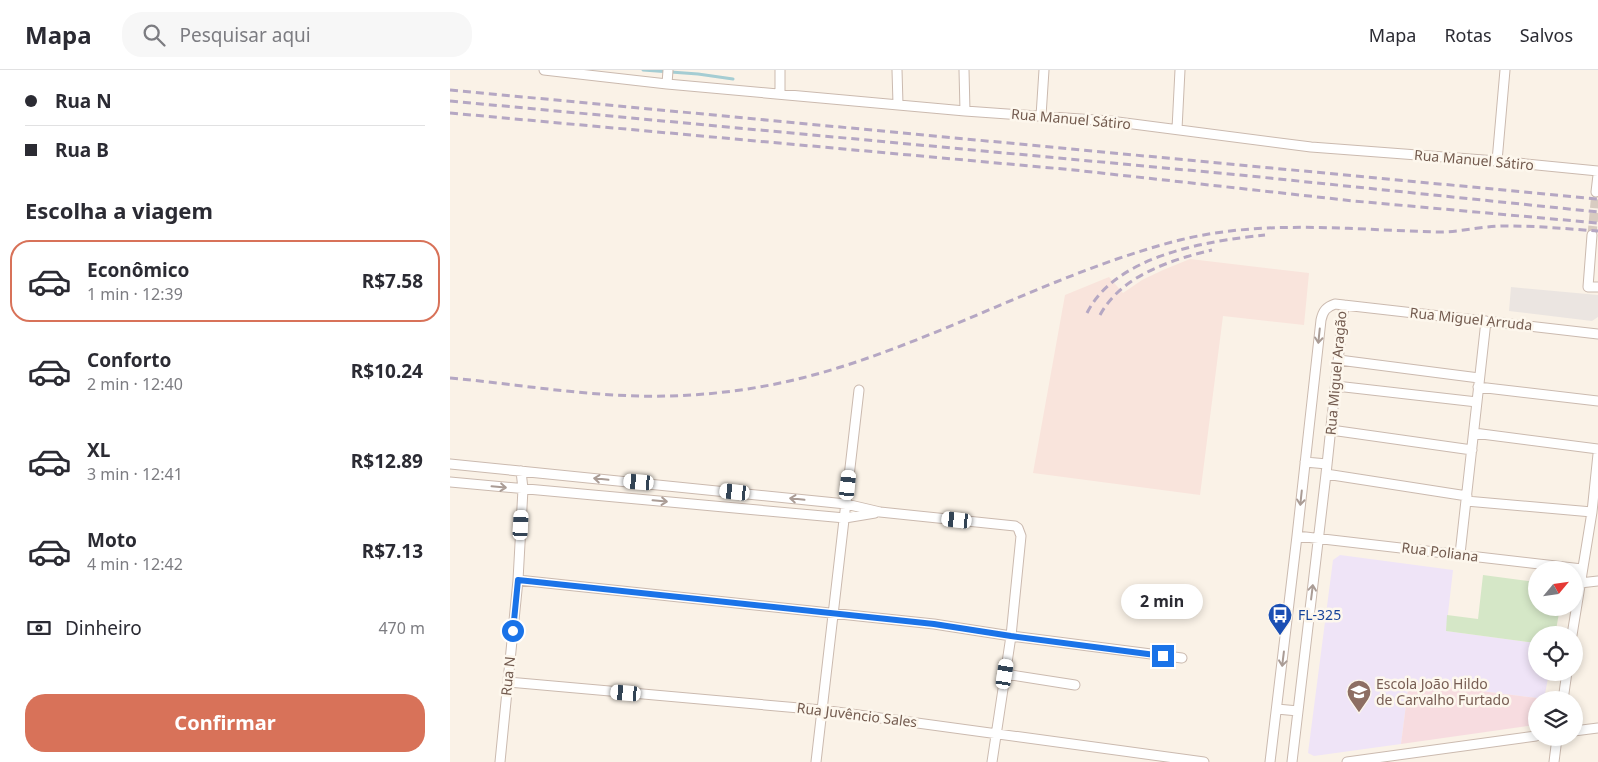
<!DOCTYPE html>
<html lang="pt">
<meta charset="utf-8">
<style>
body{margin:0;font-family:"Noto Sans",sans-serif;background:#f7f7f7;color:#2b2b33;height:100vh;display:flex;flex-direction:column;font-size:19px;white-space:nowrap}
*{box-sizing:border-box;margin:0}
p{font-size:16px;color:#7c7c81}
.icon{flex:none;width:28px;height:28px;fill:none;stroke:currentColor;stroke-width:2;stroke-linecap:round;stroke-linejoin:round}
.map{position:relative;flex:1;overflow:hidden}
.details{display:flex;flex-direction:column;background:#fff;width:450px}
.details>*{flex:none}
.banner{display:grid;align-content:center;height:110px;padding:0 25px;background:#fff}
.needle{width:32px;rotate:61deg}
.buttons{position:absolute;left:1078px;top:491px;display:grid;gap:10px}
.buttons a{display:grid;place-items:center;width:55px;height:55px;border-radius:50%;background:#fff;box-shadow:0 2px 8px #0003;font-size:25px}
.end{position:absolute;width:22px;height:22px;margin:-11px;border:6px solid #1a73e8;background:#fff;box-shadow:0 0 0 2px #fff}
.from{border-radius:50%}
.bubble{position:absolute;height:35px;border-radius:18px;background:#fff;box-shadow:0 2px 8px #0003;font-size:16px;font-weight:700;line-height:35px;text-align:center}
.car{position:absolute;width:15px;height:30px;margin:-15px -8px;border-radius:6px;box-shadow:0 0 4px 1px #0007;background:linear-gradient(#fff 24%,#345 0 40%,#fff 0 76%,#345 0 86%,#fff 0)}
.banner b{display:flex;align-items:center;gap:18px;height:48px;font-size:19px}
.banner b+b{border-top:1px solid #e1e1e2}
.banner i{width:12px;height:12px;background:#2b2b33}
ul{padding:0;list-style:none}
li{display:flex;align-items:center;gap:15px;height:82px;margin:0 10px 8px;padding:0 15px;border:2px solid transparent;border-radius:20px}
li div{flex:1}
li b{display:block;font-size:19px}
li em{font-style:normal;font-weight:700}
li.current{border-color:#d87259}
li>.icon{width:45px;height:45px;stroke-width:1.5}
h2{padding:0 25px;font-size:22px;line-height:60px}
.pay{display:flex;align-items:center;gap:12px;height:55px;padding:0 25px;font-size:19px}
.pay p{margin-inline-start:auto}
.primary-button{display:flex;gap:10px;margin-top:auto;padding:10px 25px}
.primary-button a{flex:1;height:58px;border-radius:20px;background:#d87259;color:#fff;font-size:20px;font-weight:700;line-height:58px;text-align:center}
header{display:flex;align-items:center;gap:30px;box-sizing:border-box;height:70px;padding:0 25px;background:#fff;border-bottom:1px solid #e1e1e2}
header strong{font-size:24px}
nav{display:flex;gap:28px;margin-inline-start:auto;font-size:18px}
.search{width:350px;height:45px;background:#f7f7f7;display:flex;align-items:center;gap:12px;box-sizing:border-box;padding:0 18px;border-radius:20px;color:#7c7c81;font-size:19px}
main{display:flex;flex:1;min-height:0}
.map>svg:first-child{display:block}
</style>
<header>
<strong>Mapa</strong>
<div class="search"><svg class="icon" aria-label="search" viewBox="0 0 24 24"><circle cx="10" cy="10" r="6"/><path d="M15 15l6 6"/></svg>Pesquisar aqui</div>
<nav><a>Mapa</a><a>Rotas</a><a>Salvos</a></nav>
</header>
<main>
<section class="details">
<div class="banner">
<b><i class="from"></i>Rua N</b>
<b><i></i>Rua B</b>
</div>
<h2>Escolha a viagem</h2>
<ul>
<li class="current"><svg class="icon" aria-label="car" viewBox="0 0 24 24"><path d="M5 17H2v-5l4-1 3-4h7l3 4 3 1v5h-3M9 17h6M6 11h13"/><circle cx="7" cy="17" r="2"/><circle cx="17" cy="17" r="2"/></svg><div><b>Econômico</b><p>1 min · 12:39</p></div><em>R$7.58</em></li>
<li><svg class="icon" aria-label="car" viewBox="0 0 24 24"><path d="M5 17H2v-5l4-1 3-4h7l3 4 3 1v5h-3M9 17h6M6 11h13"/><circle cx="7" cy="17" r="2"/><circle cx="17" cy="17" r="2"/></svg><div><b>Conforto</b><p>2 min · 12:40</p></div><em>R$10.24</em></li>
<li><svg class="icon" aria-label="car" viewBox="0 0 24 24"><path d="M5 17H2v-5l4-1 3-4h7l3 4 3 1v5h-3M9 17h6M6 11h13"/><circle cx="7" cy="17" r="2"/><circle cx="17" cy="17" r="2"/></svg><div><b>XL</b><p>3 min · 12:41</p></div><em>R$12.89</em></li>
<li><svg class="icon" aria-label="car" viewBox="0 0 24 24"><path d="M5 17H2v-5l4-1 3-4h7l3 4 3 1v5h-3M9 17h6M6 11h13"/><circle cx="7" cy="17" r="2"/><circle cx="17" cy="17" r="2"/></svg><div><b>Moto</b><p>4 min · 12:42</p></div><em>R$7.13</em></li>
</ul>
<div class="pay"><svg class="icon" aria-label="cash" viewBox="0 0 24 24"><path d="M3 7h18v10H3z"/><circle cx="12" cy="12" r="2"/></svg>Dinheiro<p>470 m</p></div>
<div class="primary-button"><a>Confirmar</a></div>
</section>
<div class="map">
<svg width="1148" height="692" viewBox="0 0 1148 692">
<rect width="100%" height="100%" fill="#faf2e7"/>
<path fill="#f9e4dc" d="M740 189 859 203 854 255 773 246 750 425 583 403 615 225 659 207 673 223 692 210 713 200Z"/>
<path fill="#ebe5e1" d="M1061 217 1148 225V247L1142 251 1059 241Z"/>
<path fill="#efe4f7" d="M890 485 1003 500 996 561 1086 573V602L1099 603 1094 629 959 612 951 674 864 686 858 683 883 490Z"/>
<path fill="#f7dce0" d="M959 612 1087 628 1084 655 951 674Z"/>
<path fill="#d5e7c7" d="M1033 505 1086 512V538H1110L1105 565H1086V573L996 561 997 545 1028 549Z"/>
<g fill="none" stroke-linecap="round" stroke-linejoin="round">
<path stroke="#a5cdd3" stroke-width="3" d="M193 0 248 4 283 9"/>
<path stroke="#d8ccc1" stroke-width="9" stroke-dasharray="9 4.5" stroke-linecap="butt" d="M1142 165 1146 122"/>
<defs>
<path id="minor" d="M94 0 217 14 515 41 660 51 861 77 1047 91 1148 101
M330 0V24
M447 0 448 34
M514 0 515 41
M217 14 218 0
M591 46 594 0
M727 59 730 0
M1047 91 1055 0
M1146 122 1148 105
M1142 165 1138 217H1148
M889 290 1029 308
M886 316 1027 332
M1028 317 1148 331
M881 360 1022 380
M1024 363 1148 379
M855 392 877 394
M0 394 396 434 430 442 565 456 568 458 571 466 561 566 542 692
M876 404 1017 426
M0 412 395 448 425 443
M1016 431 1142 442
M847 466 1132 499
M1010 484 1036 251
M68 510 484 554 561 566 732 588
M1130 513 1148 511
M1122 565 1142 442 1148 384
M555 604 625 615
M58 612 372 640 754 692
M1113 630 1117 602
M827 639 848 641
M1124 661 1148 658
M50 692 68 510 73 419 71 401
M366 692 409 320
M820 692 847 466 871 250C873 241 876 237 885 234L1148 264
M842 692 876 404 894 235
M897 692 1086 666
M1104 692 1107 668"/>
</defs>
<use href="#minor" stroke="#cbbaaf" stroke-width="11"/>
<use href="#minor" stroke="#fff" stroke-width="9"/>
<path stroke="#b5a7c3" stroke-width="3" stroke-dasharray="8 5" stroke-linecap="butt" d="M0 20 1148 129
M0 31 790 105 1148 142
M0 43 624 100 904 131 1148 153
M637 243C666 185 757 171 815 165
M650 245C671 206 720 190 762 180
M0 308C55 313 110 322 165 325 227 329 292 323 352 308 482 275 600 203 730 170 814 149 903 160 989 162 1013 162 1036 155 1060 156 1089 156 1119 159 1148 161"/>
</g>
<defs><path id="oneway-shaft" d="M-6 0H5M1.5-3L5.5 0L1.5 3" fill="none" stroke-width="1.6" stroke-linecap="round" stroke-linejoin="round" transform="scale(1.25)"/></defs>
<g stroke="#aa9c95">
<use href="#oneway-shaft" transform="translate(869 266) rotate(96)"/>
<use href="#oneway-shaft" transform="translate(151 409) rotate(-174)"/>
<use href="#oneway-shaft" transform="translate(49 417) rotate(5)"/>
<use href="#oneway-shaft" transform="translate(851 428) rotate(96)"/>
<use href="#oneway-shaft" transform="translate(347 429) rotate(-174)"/>
<use href="#oneway-shaft" transform="translate(210 431) rotate(5)"/>
<use href="#oneway-shaft" transform="translate(862 522) rotate(-83)"/>
<use href="#oneway-shaft" transform="translate(833 589) rotate(97)"/>
</g>
<g fill="none" stroke-linecap="round" stroke-linejoin="round">
<path stroke="#1a73e8" stroke-width="6" d="M63 561 68 510 484 554 561 566 713 586"/>
</g>
<defs>
<symbol id="bus-pin" viewBox="-11 -11 22 30"><path d="M0 17L-7.5 6A9.5 9.5 0 1 1 7.5 6Z" fill="#1a4fb4" stroke="#fdf7ed"/><path d="M-5-6H5V4H4V6H2V4H-2V6H-4V4H-5ZM-3.5-4V0h7V-4ZM-3.5 1.2v1.5H-2V1.2ZM2 1.2v1.5H3.5V1.2Z" fill="#fff"/></symbol>
<symbol id="school-pin" viewBox="-11 -11 22 30"><path d="M0 17L-7.5 6A9.5 9.5 0 1 1 7.5 6Z" fill="#8d6e63" stroke="#fdf7ed"/><path d="M0-5L7-2L0 1L-7-2ZM-4 1L0 2.5L4 1V4Q0 6-4 4Z" fill="#fff"/></symbol>
</defs>
<g fill-rule="evenodd">
<use href="#bus-pin" x="816" y="531" width="28" height="38"/>
<use href="#school-pin" x="895" y="608" width="28" height="38"/>
</g>
<g text-anchor="middle" stroke-width="5" stroke-linejoin="round" paint-order="stroke">
<g font-size="14" fill="#725a4e" stroke="#fdf7ed">
<text transform="translate(621 49) rotate(5)" y="5">Rua Manuel Sátiro</text>
<text transform="translate(1024 90) rotate(5)" y="5">Rua Manuel Sátiro</text>
<text transform="translate(1021 249) rotate(6)" y="5">Rua Miguel Arruda</text>
<text transform="translate(886 303) rotate(-85)" y="5">Rua Miguel Aragão</text>
<text transform="translate(990 482) rotate(7)" y="5">Rua Poliana</text>
<text transform="translate(58 606) rotate(-84)" y="5">Rua N</text>
<text transform="translate(407 645) rotate(7)" y="5">Rua Juvêncio Sales</text>
</g>
<g font-size="14" fill="#164399" stroke="#fdf7ed" text-anchor="start">
<text x="848" y="550">FL-325</text>
</g>
<g font-size="14" fill="#785e54" stroke="#fdf7ed" text-anchor="start">
<text x="926" y="619">Escola João Hildo<tspan x="926" dy="16">de Carvalho Furtado</tspan></text>
</g>
</g>
</svg>
<div class="buttons">
<a><svg class="needle" viewBox="-14 -14 28 28"><path d="M0-13l5 13h-10z" fill="#e53935"/><path d="M0 13l5-13h-10z" fill="#7c7c81"/></svg></a>
<a><svg class="icon" aria-label="locate" viewBox="0 0 24 24"><circle cx="12" cy="12" r="6"/><path d="M12 2v4M12 18v4M2 12h4M18 12h4"/></svg></a>
<a><svg class="icon" aria-label="layers" viewBox="0 0 24 24"><path d="M12 4l9 5-9 5-9-5zM3 14l9 5 9-5"/></svg></a>
</div>
<i class="end from" style="left:63px;top:561px"></i>
<i class="end" style="left:713px;top:586px"></i>
<div class="bubble" style="left:671px;top:514px;width:82px">2 min</div>
<i class="car" style="left:189px;top:412px;rotate:275deg"></i>
<i class="car" style="left:398px;top:415px;rotate:6deg"></i>
<i class="car" style="left:285px;top:422px;rotate:276deg"></i>
<i class="car" style="left:507px;top:450px;rotate:276deg"></i>
<i class="car" style="left:71px;top:455px;rotate:3deg"></i>
<i class="car" style="left:555px;top:604px;rotate:9deg"></i>
<i class="car" style="left:176px;top:623px;rotate:275deg"></i>
</div>
</main>
